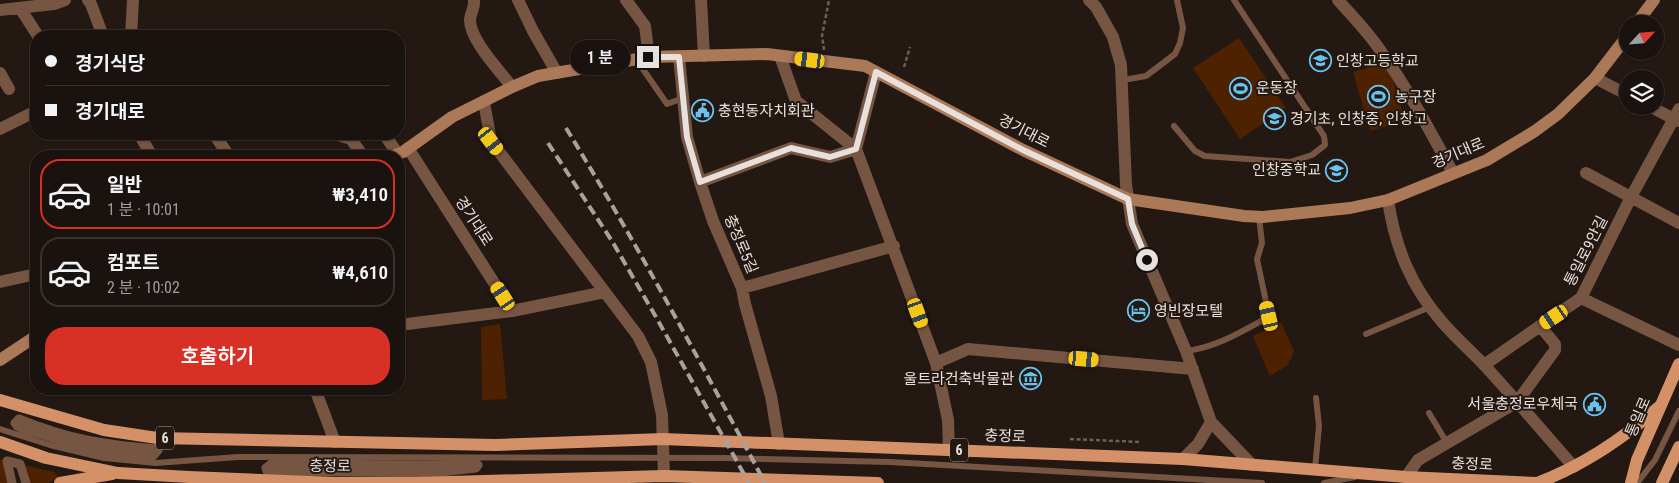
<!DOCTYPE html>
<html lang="ko">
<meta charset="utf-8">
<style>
body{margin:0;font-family:"Roboto Condensed","Noto Sans KR",sans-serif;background:#27201c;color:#f1f3f6;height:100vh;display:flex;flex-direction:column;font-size:19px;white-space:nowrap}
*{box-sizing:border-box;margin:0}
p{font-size:16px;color:#9f9e9e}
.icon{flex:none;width:28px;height:28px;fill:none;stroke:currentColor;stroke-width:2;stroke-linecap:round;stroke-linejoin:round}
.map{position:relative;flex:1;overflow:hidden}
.side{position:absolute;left:30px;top:150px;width:375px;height:245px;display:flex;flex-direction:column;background:#1a120e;border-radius:20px;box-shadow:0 1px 4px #0004,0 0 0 1px #38322e}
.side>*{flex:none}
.top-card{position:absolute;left:30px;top:30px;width:375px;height:110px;border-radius:20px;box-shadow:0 1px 4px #0004,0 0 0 1px #38322e;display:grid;align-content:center;height:110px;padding:0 15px;background:#1a120e}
.needle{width:32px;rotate:64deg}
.controls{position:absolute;left:1619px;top:15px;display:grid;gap:10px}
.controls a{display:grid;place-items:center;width:45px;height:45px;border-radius:50%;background:#1a120e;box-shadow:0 1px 4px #0004,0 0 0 1px #38322e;font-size:25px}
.end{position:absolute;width:22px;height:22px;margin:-11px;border:6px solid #e8e0dc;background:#111;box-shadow:0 0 0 2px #111}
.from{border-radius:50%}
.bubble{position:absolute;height:35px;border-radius:18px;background:#1a120e;box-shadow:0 1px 4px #0004,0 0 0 1px #38322e;font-size:16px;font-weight:600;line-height:35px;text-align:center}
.car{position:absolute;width:15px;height:30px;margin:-15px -8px;border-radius:6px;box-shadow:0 0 4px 1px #0007;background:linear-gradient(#f5c518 24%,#345 0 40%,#f5c518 0 76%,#345 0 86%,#f5c518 0)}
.top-card b{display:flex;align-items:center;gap:18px;height:48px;font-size:19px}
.top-card b+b{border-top:1px solid #38322e}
.top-card i{width:12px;height:12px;background:#f1f3f6}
ul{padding:9px 0 0;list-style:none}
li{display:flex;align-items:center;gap:15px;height:70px;margin:0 10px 8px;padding:0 5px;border:2px solid #38322e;border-radius:20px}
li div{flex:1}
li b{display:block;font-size:19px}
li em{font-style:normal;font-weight:600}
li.on{border-color:#d93025}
li>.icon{width:45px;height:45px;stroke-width:1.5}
.action{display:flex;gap:10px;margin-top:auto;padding:10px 15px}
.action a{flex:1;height:58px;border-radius:20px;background:#d93025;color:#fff;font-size:20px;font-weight:600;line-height:58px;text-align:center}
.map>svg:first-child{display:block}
</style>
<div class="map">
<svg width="1679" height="483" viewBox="0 0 1679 483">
<rect width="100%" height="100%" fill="#231812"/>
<path fill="#4e2200" d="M1239 38 1286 108 1240 139 1193 68Z
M1388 62 1405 121 1370 131 1353 72Z
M1281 322 1294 351 1288 365 1270 376 1253 336Z
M500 324 507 399 482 400 481 327Z
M0 460 7 461 12 483H0Z
M20 464 54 472 58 477 49 483H26Z"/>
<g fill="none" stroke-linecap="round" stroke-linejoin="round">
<path stroke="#6a605b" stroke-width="2.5" stroke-dasharray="4 2.5" stroke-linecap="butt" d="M824 50 822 36 829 0
M904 67 910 47
M1070 439 1141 442"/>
<path stroke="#765643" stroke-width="6" d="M636 59 667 104 683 98
M1123 80 1146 76 1175 54 1180 43 1183 28 1177 0
M1174 126 1195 151 1205 156 1290 162 1312 155 1325 145 1324 136 1234 0
M1259 217 1262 243 1257 259 1269 316
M1366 334 1430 307
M1186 351C1218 347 1244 330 1272 315
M1429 413 1447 443
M0 429 50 445 104 458 156 463 238 457 724 458 890 462 1262 483
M1315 469 1319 426 1316 398
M1324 483 1355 477
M1637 483 1655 460 1679 411"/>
<path stroke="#765643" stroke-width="9" d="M19 419C67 439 105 445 157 449L158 450 153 456H148L93 450 23 429 17 426 15 423Z
M271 464 425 465 477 464 478 465 476 468 432 473 267 471 266 468Z
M12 483 7 461 20 464 26 483"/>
<path stroke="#765643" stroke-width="12" d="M88 0 91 4 103 36
M474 0C475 7 471 12 470 19 469 39 500 71 512 87
M518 0 533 31 557 73
M626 0 645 26 649 57
M701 0 704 56
M1089 0 1096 7 1113 37 1121 65 1126 185 1132 224 1186 351 1211 422 1252 465
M1338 0C1352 16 1368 32 1380 50 1408 89 1430 131 1453 173
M20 8 38 36
M0 10 54 4 65 0
M131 36 133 0
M780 56 796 101 856 149
M679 57 687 137 700 182 713 221 742 288 745 304 771 396 779 444
M876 72 856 149 936 363 948 420 949 450
M0 73 9 89
M1595 78 1628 95
M484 102 491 141 638 336 651 362 662 415 664 476
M1649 106 1678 121
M0 129 36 111
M139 134 152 156
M214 134 229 156
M335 134 351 139 363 156
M384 134 398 154
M408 148 512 311
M1586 173 1679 223
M700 182 791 148 830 157 856 149
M1388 200C1395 247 1411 287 1443 323 1456 338 1472 352 1486 367 1516 400 1545 434 1574 467
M0 282 36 274
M742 288 894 246
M1581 298 1679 345
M399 325 512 311 605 292
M936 363 968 349 1193 369
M1484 365 1540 326
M315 389 335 442
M1183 459 1198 444 1211 422
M1406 477 1418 460 1517 402 1555 350V344L1540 326 1581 298 1631 197 1679 109"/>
<path stroke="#ab7858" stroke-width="12" d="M1636 24 1654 0
M393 156 403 152 452 117 512 87 538 76 649 57 767 54 865 66 1023 150 1128 199 1244 216 1263 217 1350 208 1388 200 1487 160 1535 131 1558 114 1595 78 1628 35
M0 360 36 336"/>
<path stroke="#d49168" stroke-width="12" d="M0 400 104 430 157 438 495 445 663 439 1183 459 1406 477 1537 483
M0 442 46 458 118 473 189 477 336 483H415L664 476 878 483
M60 483 112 474
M1537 483C1582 466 1624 438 1660 406
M1631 483 1637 460 1679 364
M1662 483 1679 447"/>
<path stroke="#aaa19c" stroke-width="4" stroke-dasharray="10 5" stroke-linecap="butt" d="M566 128C637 244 701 363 765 483
M548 143 612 241 656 317 749 483"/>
</g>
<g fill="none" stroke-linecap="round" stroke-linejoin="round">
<path stroke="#e8e0dc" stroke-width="6" d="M648 57H679L687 137 700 182 791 148 830 157 856 149 876 72 1023 150 1128 199 1132 224 1147 260"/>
</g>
<defs>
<symbol id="school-ring" viewBox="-11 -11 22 22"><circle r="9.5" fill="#231812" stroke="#69c3f1" stroke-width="1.5"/><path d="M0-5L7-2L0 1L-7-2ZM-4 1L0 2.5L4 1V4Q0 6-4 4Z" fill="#69c3f1"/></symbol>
<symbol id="stadium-ring" viewBox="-11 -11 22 22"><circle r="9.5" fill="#231812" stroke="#69c3f1" stroke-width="1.5"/><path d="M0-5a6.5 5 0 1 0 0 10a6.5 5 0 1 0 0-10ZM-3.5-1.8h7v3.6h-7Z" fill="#69c3f1"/></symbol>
<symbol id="civic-ring" viewBox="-11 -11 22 22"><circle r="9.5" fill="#231812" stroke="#69c3f1" stroke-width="1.5"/><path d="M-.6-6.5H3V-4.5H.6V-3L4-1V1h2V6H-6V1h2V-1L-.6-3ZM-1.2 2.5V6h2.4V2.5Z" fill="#69c3f1"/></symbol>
<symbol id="hotel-ring" viewBox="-11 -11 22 22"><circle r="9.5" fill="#231812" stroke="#69c3f1" stroke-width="1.5"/><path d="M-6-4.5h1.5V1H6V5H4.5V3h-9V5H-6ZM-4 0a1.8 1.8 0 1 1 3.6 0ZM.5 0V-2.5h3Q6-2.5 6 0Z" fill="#69c3f1"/></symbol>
<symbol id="museum-ring" viewBox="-11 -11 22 22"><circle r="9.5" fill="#231812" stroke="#69c3f1" stroke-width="1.5"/><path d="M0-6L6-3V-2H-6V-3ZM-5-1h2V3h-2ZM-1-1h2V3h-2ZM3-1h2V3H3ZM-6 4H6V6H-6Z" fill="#69c3f1"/></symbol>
</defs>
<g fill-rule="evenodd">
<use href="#school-ring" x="1308" y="48" width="25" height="25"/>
<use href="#stadium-ring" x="1228" y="76" width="25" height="25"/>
<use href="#stadium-ring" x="1366" y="84" width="25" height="25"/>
<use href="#civic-ring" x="690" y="98" width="25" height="25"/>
<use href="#school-ring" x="1262" y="106" width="25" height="25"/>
<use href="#school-ring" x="1324" y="158" width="25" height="25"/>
<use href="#hotel-ring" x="1126" y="298" width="25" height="25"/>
<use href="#museum-ring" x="1018" y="366" width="25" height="25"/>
<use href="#civic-ring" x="1582" y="392" width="25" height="25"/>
</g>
<g text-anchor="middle" stroke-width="4" stroke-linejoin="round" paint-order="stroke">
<g fill="#231812" stroke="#ada49f" stroke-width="1">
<rect x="156" y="426.5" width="18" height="23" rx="4"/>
<rect x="950" y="438.5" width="18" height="23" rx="4"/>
</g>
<g font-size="14" font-weight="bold" fill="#e8e0dc">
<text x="165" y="443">6</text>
<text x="959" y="455">6</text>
</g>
<g font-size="15" fill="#e8e0dc" stroke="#231812" text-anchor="start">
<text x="1336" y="66">인창고등학교</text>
<text x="1256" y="93">운동장</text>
<text x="1395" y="102">농구장</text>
<text x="718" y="116">충현동자치회관</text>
<text x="1290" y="124">경기초, 인창중, 인창고</text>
<text x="1321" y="175" text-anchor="end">인창중학교</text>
<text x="1154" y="316">영빈장모텔</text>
<text x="1014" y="384" text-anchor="end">울트라건축박물관</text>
<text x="1578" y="409" text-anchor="end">서울충정로우체국</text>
</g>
<g font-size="15" fill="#e8e0dc" stroke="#231812">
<text transform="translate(1024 131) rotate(27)" y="5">경기대로</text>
<text transform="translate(1458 153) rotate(-23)" y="5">경기대로</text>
<text transform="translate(474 221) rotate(57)" y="5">경기대로</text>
<text transform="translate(741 244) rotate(67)" y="5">충정로5길</text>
<text transform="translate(1586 251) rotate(-63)" y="5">통일로9안길</text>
<text transform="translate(1638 417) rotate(-67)" y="5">통일로</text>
<text transform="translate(1005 436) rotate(2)" y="5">충정로</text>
<text transform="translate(1472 464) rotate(3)" y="5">충정로</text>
<text transform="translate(330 466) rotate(1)" y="5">충정로</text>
</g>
</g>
</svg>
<div class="controls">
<a><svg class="needle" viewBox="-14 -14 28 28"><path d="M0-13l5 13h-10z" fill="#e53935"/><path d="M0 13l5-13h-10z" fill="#9f9e9e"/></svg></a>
<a><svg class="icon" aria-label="layers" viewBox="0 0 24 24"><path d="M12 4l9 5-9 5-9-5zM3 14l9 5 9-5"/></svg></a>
</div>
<i class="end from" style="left:1147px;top:260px"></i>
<i class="end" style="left:648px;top:57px"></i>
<div class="bubble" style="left:570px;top:40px;width:60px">1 분</div>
<i class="car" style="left:810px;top:60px;rotate:277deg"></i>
<i class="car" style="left:491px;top:141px;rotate:143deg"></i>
<i class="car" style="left:503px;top:296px;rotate:327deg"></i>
<i class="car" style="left:918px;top:313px;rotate:160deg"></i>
<i class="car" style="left:1269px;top:316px;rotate:347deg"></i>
<i class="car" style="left:1554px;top:317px;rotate:236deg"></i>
<i class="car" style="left:1084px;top:359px;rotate:95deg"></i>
<div class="top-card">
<b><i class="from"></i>경기식당</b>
<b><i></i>경기대로</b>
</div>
<section class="side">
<ul>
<li class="on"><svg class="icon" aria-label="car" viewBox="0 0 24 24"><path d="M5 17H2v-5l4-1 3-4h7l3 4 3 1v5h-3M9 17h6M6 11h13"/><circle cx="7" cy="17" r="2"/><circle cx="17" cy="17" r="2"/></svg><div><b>일반</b><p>1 분 · 10:01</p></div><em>₩3,410</em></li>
<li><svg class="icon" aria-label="car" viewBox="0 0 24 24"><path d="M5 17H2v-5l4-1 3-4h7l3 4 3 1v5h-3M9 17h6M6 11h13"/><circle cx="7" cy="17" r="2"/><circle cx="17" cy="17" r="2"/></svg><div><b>컴포트</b><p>2 분 · 10:02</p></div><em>₩4,610</em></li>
</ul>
<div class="action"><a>호출하기</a></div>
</section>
</div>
